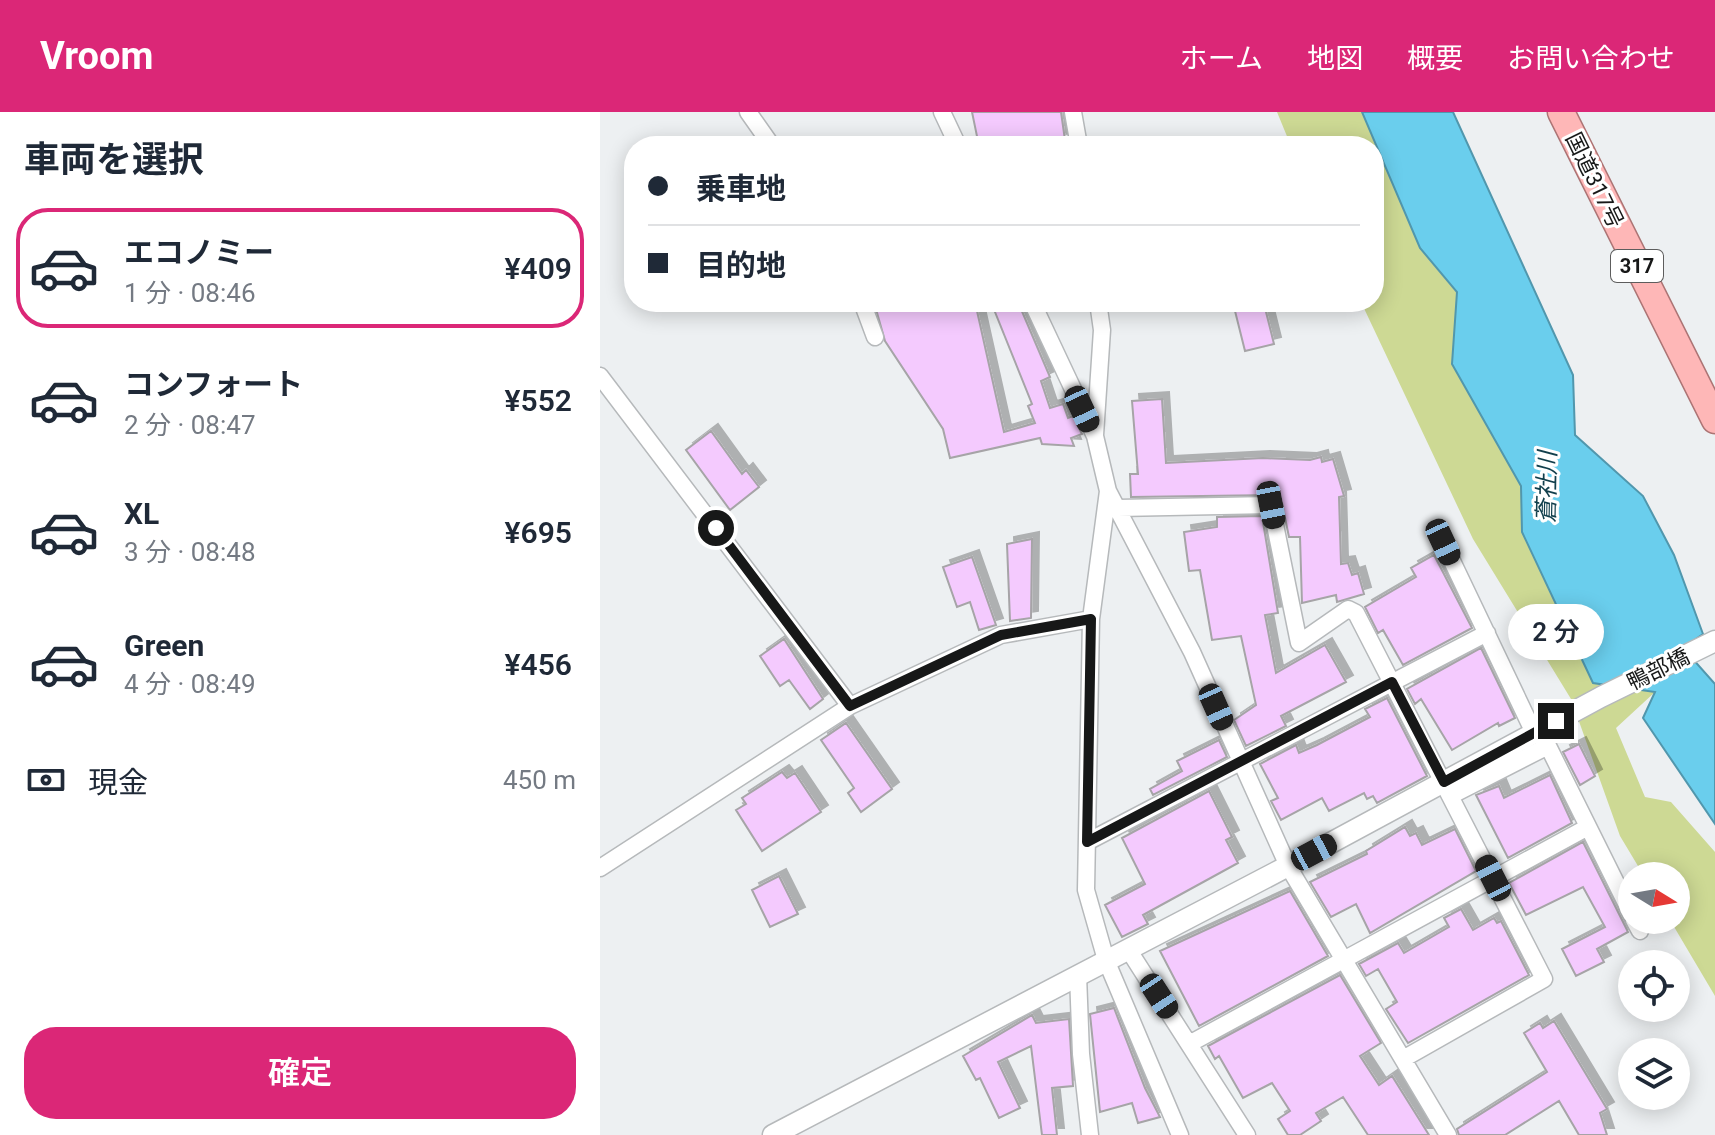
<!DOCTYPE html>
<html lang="ja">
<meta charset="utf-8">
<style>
body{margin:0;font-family:Roboto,"Noto Sans JP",sans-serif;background:#f6f6f7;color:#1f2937;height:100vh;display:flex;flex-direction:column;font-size:30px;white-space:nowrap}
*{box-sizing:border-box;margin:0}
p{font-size:26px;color:#747a83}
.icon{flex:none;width:44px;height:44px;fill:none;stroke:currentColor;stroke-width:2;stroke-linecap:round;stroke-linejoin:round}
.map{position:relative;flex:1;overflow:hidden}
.panel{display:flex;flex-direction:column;background:#fff;width:600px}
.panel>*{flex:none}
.top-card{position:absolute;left:24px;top:24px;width:760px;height:176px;border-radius:32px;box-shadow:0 4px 20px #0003;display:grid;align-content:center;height:176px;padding:0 24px;background:#fff}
.needle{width:52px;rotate:101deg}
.controls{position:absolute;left:1018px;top:750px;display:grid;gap:16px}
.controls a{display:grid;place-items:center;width:72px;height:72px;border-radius:50%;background:#fff;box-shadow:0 4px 20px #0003;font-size:40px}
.end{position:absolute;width:36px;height:36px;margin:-18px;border:10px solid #171818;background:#fff;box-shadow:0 0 0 4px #fff}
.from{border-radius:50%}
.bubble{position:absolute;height:56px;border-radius:28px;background:#fff;box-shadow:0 4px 20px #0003;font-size:26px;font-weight:600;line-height:56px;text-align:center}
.car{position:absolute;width:24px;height:48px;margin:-24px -12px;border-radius:10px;box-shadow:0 0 6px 2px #0007;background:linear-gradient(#222 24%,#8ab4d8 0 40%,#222 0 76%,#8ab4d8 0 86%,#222 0)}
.top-card b{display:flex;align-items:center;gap:28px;height:76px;font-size:30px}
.top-card b+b{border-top:2px solid #e0e1e3}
.top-card i{width:20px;height:20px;background:#1f2937}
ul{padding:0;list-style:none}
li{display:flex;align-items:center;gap:24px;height:120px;margin:0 16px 12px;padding:0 8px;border:4px solid transparent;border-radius:32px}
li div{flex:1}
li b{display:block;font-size:30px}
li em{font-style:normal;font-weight:600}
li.current{border-color:#db2777}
li>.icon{width:72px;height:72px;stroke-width:1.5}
h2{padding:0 24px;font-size:36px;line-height:96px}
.pay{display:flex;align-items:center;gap:20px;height:88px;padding:0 24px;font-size:30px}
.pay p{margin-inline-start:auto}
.primary-button{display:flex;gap:16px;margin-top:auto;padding:16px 24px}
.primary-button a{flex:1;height:92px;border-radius:32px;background:#db2777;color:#fff;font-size:32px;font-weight:600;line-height:92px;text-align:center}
header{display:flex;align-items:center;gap:48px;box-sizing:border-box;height:112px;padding:0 40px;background:#db2777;color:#fff}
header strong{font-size:38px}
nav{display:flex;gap:44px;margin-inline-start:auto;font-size:28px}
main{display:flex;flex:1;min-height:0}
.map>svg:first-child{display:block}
</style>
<header>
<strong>Vroom</strong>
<nav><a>ホーム</a><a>地図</a><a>概要</a><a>お問い合わせ</a></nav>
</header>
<main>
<section class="panel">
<h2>車両を選択</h2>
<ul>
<li class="current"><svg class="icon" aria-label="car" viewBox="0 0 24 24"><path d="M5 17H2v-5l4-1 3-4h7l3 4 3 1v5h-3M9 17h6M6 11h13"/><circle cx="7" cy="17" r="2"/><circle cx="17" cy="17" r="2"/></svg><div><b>エコノミー</b><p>1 分 · 08:46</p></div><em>¥409</em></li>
<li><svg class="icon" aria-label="car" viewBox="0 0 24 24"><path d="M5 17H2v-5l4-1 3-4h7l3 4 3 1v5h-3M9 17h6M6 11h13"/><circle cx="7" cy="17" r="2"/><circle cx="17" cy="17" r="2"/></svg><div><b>コンフォート</b><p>2 分 · 08:47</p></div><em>¥552</em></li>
<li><svg class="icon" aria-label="car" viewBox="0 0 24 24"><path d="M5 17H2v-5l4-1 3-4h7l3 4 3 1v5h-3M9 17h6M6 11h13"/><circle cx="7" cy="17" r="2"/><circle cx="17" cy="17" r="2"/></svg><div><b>XL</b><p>3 分 · 08:48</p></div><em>¥695</em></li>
<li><svg class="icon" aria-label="car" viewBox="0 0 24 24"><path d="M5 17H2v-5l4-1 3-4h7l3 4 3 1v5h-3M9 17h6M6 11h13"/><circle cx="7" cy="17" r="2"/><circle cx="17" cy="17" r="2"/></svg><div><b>Green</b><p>4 分 · 08:49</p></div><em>¥456</em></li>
</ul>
<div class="pay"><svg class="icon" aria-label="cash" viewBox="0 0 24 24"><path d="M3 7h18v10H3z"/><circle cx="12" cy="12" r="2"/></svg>現金<p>450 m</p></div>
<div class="primary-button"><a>確定</a></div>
</section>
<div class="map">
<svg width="1115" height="1023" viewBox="0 0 1115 1023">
<defs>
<filter id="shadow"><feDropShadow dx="7" dy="-7" stdDeviation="0" flood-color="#0004"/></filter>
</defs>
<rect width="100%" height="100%" fill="#edf0f2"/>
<path fill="#cdd994" d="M677 0H762L820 136 857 181 852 252 921 374V395L1055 580 1016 616 1045 685 1071 690 1115 740V884L1070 808H1076V764H1044L1020 724 971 587 873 427 761 190H774V34H691Z"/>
<path fill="#6aceed" stroke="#5197ad" stroke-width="2" d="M762 0H853L973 263 975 323 1043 384 1074 443 1103 522 1083 536 1115 572V712L1043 606 1055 580 993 571 922 420 921 374 852 252 857 180 820 136Z"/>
<path fill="#f4cafe" stroke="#a6a4a7" stroke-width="2" filter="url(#shadow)" d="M372 0H461L465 28 427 34H379Z
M274 190H375L404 320 435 311 428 294 432 292 393 195 403 190H418L450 265 441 269 450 296 463 292 468 306 473 304 482 322 471 326 474 334 442 332 440 326 350 346 343 317 285 229Z
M664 192 674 232 645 239 635 199Z
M562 287 566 351 663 346 710 348 721 345 722 350 733 347 744 384 739 385 741 452 748 451 752 463 758 461 764 482 737 490 736 483 702 491 700 425H689L682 391 675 383 531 385 530 362H538L532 289Z
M111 319 142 362 146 358 159 375 130 398 86 338Z
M662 404 678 501 665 503 676 561 725 533 746 570 681 604 686 614 646 634 634 608 656 593 641 524 612 528 600 458 589 459 584 420 617 415V405Z
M432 427 431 506 410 509 407 432Z
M834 443 872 516 803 553 783 518 778 521 765 495 816 465 811 456Z
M372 445 396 513 379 518 370 490 357 495 343 455Z
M184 527 223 587 210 597 189 568 180 574 160 544Z
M881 536 915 606 899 614 898 611 852 638 821 587 815 592 807 577Z
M787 586 827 664 777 691 773 684 767 687 764 681 729 699 722 686 681 708 671 689 678 686 660 652 696 633 699 641 717 633 770 605 765 597Z
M246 611 292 677 261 700 248 681 254 676 221 628Z
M619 628 627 645 553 683 550 677 582 659 577 649Z
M979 632 995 664 980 673 963 640Z
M182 660 187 666 195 661 221 700 162 739 136 698 146 692 142 686Z
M950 663 972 711 908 746 876 683 899 674 904 686Z
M609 679 632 725 626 728 638 751 543 803 548 812 522 825 505 793 545 772 522 726Z
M805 715 810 724 816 721 822 733 855 717 876 759 770 821 756 792 731 805 710 770 767 742 766 739Z
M983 730 1028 820 997 837 1004 850 976 864 962 837 1005 815 983 775 926 803 909 771Z
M179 764 198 802 170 815 152 778Z
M690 779 728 844 599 914 560 839Z
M861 797 873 818 894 806 897 811 901 809 929 863 808 931 786 897 797 890 778 857 766 864 759 852 798 831 804 841 849 815 844 806Z
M740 863 781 931 760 944 779 973 792 964 829 1023H768L743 985 716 1001 721 1009 700 1023H688L678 1007 690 999 672 971 643 986 619 944 615 947 608 934Z
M514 896 545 976 560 1005 538 1011 532 991 500 1000 490 902Z
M432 903 436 911 469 907 473 974 452 976 457 1023H442L431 934 398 950 420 996 399 1006 380 966 376 968 363 944Z
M954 909 1007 997 1000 1001 1007 1023H979L959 989 905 1023H859L857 1017 947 960 924 921 940 911 943 916Z"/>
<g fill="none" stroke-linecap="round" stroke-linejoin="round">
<defs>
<path id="minor" d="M148 0 172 34
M342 0 358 34
M473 0 479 34
M262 190 275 225
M432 190 495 324 508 379 592 540 688 754 848 1023
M0 264 250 594
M495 323 502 218 498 190
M508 379 491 507 486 778 506 848 580 1023
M518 396 671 393 699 531 748 497 756 501 850 684 948 634 1032 803
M843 430 934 621
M487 730 887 521
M0 756 250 594 401 523 491 507
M1034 808 1040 819
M528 837 647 1023
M478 863 481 942 490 1023
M589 932 988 715
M803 947 944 867 850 684"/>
<path id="tertiary" d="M173 1023 688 754 1001 585 1115 529"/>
<path id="trunk" d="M961 0 1115 308"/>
</defs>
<use href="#minor" stroke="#b6b9bb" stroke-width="19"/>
<use href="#tertiary" stroke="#b6b9bb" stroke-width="23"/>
<use href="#trunk" stroke="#ac7474" stroke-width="29"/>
<use href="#minor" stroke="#fff" stroke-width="16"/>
<use href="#tertiary" stroke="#fff" stroke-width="20"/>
<use href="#trunk" stroke="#feb7b7" stroke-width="26"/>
</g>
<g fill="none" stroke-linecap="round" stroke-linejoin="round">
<path stroke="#171818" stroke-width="10" d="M116 416 250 594 401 523 491 507 487 730 792 570 844 670 956 609"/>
</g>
<g text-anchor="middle" stroke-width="6" stroke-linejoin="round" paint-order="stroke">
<rect fill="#fff" stroke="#5d5d5d" stroke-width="2" x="1011" y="138" width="52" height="32" rx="6"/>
<g font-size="20" font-weight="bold" fill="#171818">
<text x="1037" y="161">317</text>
</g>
<g font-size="22" fill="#171818" stroke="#fff">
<text transform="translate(995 68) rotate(64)" y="8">国道317号</text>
<text transform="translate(1058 557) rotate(-26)" y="8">鴨部橋</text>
</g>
<g font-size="24" font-style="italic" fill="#113f4c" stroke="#fff">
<text transform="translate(947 375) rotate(-89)" y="8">蒼社川</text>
</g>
</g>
</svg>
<div class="controls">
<a><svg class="needle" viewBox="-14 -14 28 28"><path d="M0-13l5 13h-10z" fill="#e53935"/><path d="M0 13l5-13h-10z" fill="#747a83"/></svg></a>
<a><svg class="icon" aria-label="locate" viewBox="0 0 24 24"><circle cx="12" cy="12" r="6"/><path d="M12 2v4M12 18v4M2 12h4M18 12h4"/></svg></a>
<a><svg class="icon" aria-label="layers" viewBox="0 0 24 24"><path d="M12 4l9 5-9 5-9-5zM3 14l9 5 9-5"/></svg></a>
</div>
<i class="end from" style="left:116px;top:416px"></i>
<i class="end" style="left:956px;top:609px"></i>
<div class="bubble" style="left:908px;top:492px;width:96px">2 分</div>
<i class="car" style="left:482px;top:297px;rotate:155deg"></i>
<i class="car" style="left:671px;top:393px;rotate:169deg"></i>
<i class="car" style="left:843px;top:430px;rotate:155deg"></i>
<i class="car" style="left:616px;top:595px;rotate:156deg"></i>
<i class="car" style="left:714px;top:740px;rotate:62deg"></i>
<i class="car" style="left:893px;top:766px;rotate:333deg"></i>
<i class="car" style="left:559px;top:884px;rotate:147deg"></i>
<div class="top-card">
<b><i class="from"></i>乗車地</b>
<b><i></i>目的地</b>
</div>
</div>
</main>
